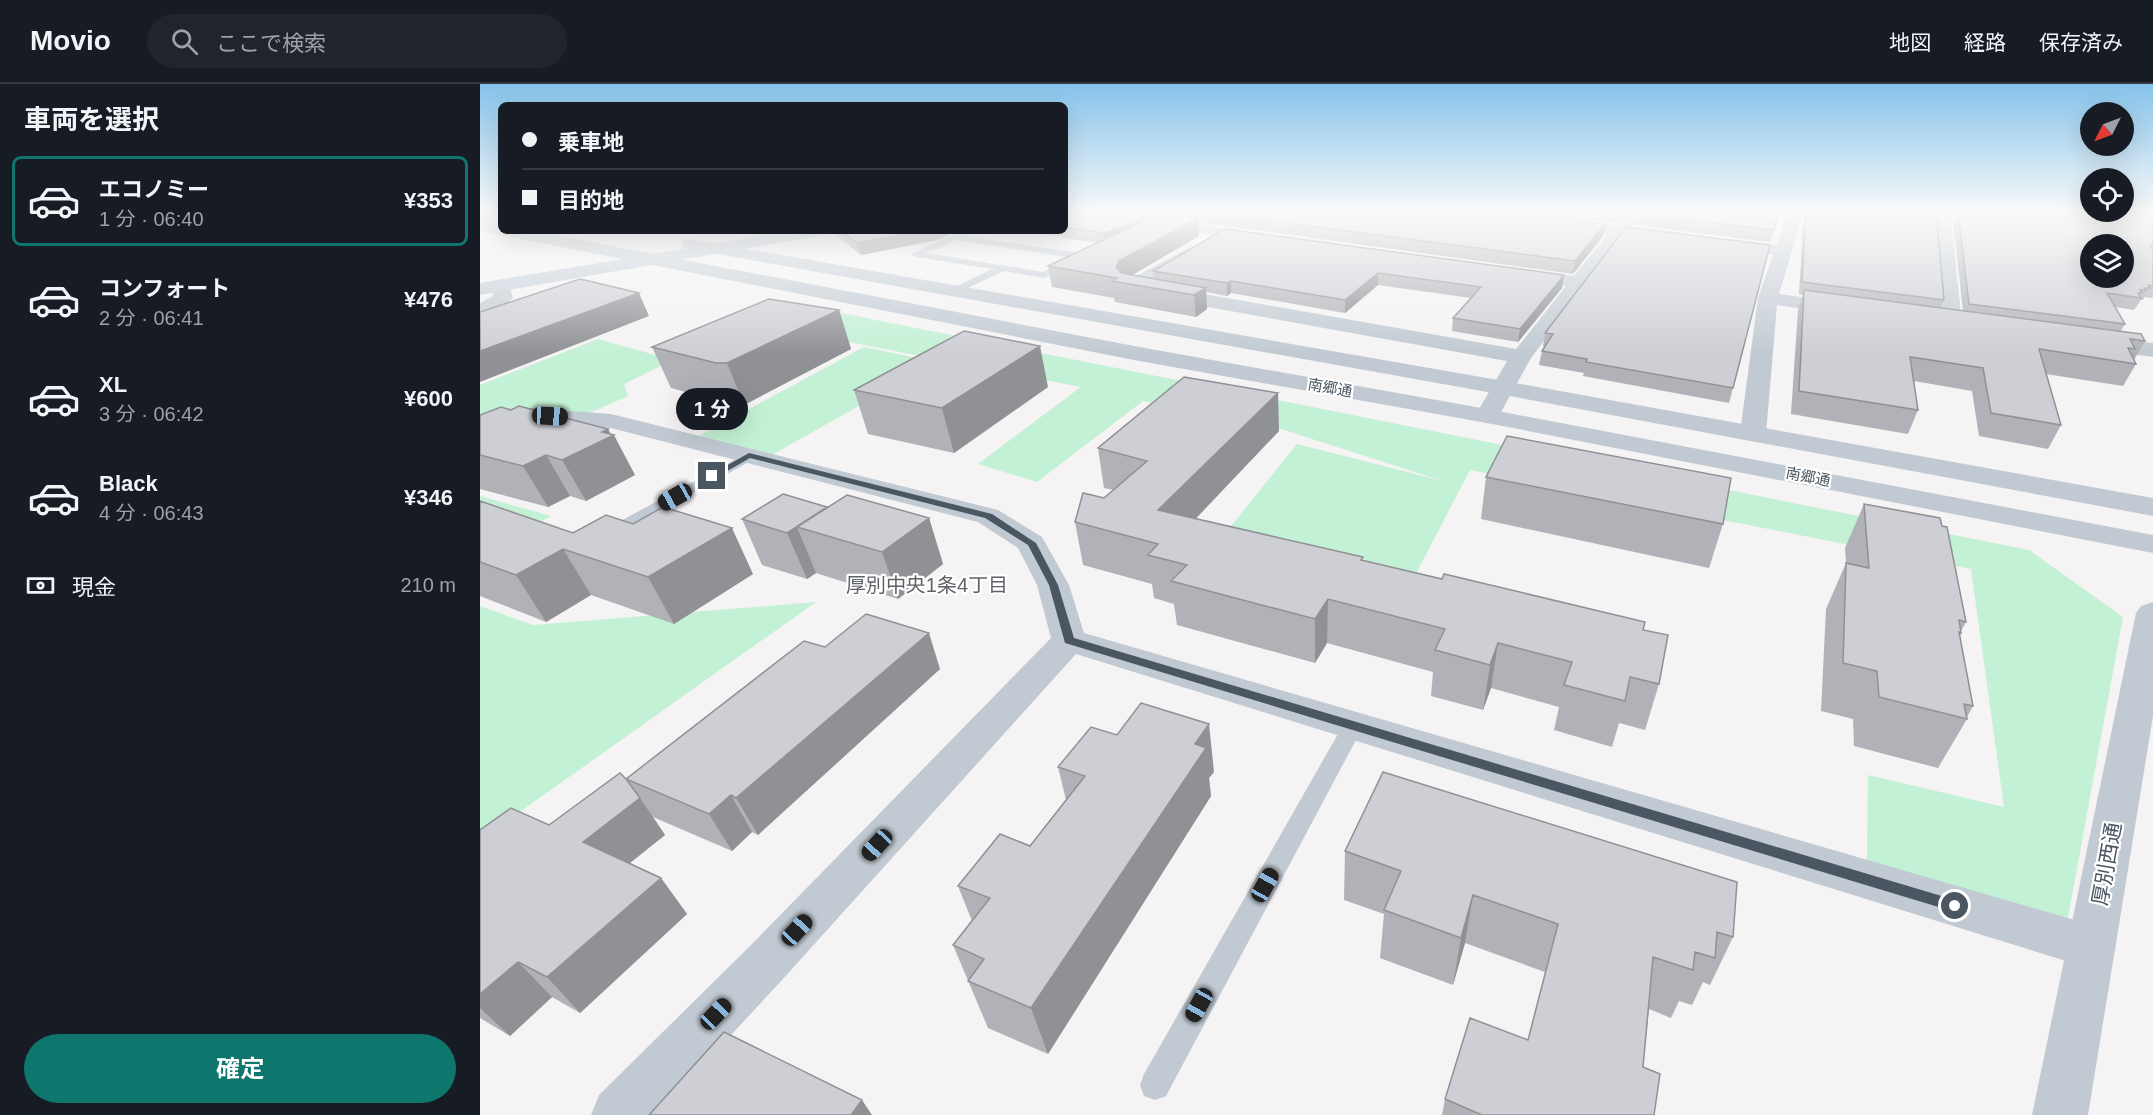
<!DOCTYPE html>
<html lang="ja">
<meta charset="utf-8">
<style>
body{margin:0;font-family:Arial,"Noto Sans JP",sans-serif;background:#20242c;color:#f1f3f6;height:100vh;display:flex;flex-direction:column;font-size:22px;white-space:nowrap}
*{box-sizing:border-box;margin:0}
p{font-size:20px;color:#9ea1a6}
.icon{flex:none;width:33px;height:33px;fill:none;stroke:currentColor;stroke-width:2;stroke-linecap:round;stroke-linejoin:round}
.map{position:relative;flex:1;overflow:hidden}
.panel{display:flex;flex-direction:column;background:#171b24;width:480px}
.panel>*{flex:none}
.top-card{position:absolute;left:18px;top:18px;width:570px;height:132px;border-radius:9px;box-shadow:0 6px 24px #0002;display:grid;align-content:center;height:132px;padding:0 24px;background:#171b24}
.needle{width:39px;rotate:228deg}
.controls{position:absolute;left:1600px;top:18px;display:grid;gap:12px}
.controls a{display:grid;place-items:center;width:54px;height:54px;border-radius:50%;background:#171b24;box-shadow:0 6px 24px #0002;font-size:30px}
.end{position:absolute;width:27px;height:27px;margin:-14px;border:8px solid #4a5661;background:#fff;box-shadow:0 0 0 3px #fff}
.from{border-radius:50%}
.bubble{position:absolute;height:42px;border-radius:21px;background:#171b24;box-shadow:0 6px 24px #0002;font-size:20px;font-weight:700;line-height:42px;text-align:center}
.car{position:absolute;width:18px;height:36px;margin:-18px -9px;border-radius:8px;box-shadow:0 0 4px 2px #0007;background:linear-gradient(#222 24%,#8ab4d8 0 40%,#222 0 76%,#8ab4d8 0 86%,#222 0)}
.top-card b{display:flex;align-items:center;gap:21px;height:57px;font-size:22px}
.top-card b+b{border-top:2px solid #363941}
.top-card i{width:15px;height:15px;background:#f1f3f6}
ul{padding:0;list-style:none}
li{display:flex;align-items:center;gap:18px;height:90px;margin:0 12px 9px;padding:0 12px;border:3px solid transparent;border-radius:9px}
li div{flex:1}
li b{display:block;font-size:22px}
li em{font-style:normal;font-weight:700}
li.active{border-color:#0f766e}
li>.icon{width:54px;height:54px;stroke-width:1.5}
h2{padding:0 24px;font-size:27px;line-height:72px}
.pay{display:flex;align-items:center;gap:15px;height:66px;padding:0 24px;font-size:22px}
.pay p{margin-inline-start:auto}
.action{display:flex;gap:12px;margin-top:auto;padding:12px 24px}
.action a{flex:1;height:69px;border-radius:36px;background:#0f766e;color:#fff;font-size:24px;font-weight:700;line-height:69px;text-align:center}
header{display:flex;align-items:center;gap:36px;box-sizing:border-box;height:84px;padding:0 30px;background:#171b24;border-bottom:2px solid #363941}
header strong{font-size:28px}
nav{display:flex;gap:33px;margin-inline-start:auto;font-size:21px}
.search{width:420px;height:54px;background:#20242c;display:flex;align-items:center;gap:15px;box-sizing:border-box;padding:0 21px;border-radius:33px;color:#9ea1a6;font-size:22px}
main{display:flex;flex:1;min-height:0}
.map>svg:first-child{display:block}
</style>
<header>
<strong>Movio</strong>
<div class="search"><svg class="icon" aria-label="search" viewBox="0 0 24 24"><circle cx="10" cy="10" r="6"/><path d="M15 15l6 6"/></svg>ここで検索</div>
<nav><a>地図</a><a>経路</a><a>保存済み</a></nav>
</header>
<main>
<section class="panel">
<h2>車両を選択</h2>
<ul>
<li class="active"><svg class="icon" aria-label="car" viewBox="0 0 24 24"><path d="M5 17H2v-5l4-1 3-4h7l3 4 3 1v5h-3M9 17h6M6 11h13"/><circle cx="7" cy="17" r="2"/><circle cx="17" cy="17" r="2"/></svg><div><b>エコノミー</b><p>1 分 · 06:40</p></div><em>¥353</em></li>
<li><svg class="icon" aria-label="car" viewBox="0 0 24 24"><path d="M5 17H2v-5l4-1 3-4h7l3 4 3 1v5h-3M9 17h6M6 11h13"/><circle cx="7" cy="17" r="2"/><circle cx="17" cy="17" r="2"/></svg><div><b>コンフォート</b><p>2 分 · 06:41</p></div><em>¥476</em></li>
<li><svg class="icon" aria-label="car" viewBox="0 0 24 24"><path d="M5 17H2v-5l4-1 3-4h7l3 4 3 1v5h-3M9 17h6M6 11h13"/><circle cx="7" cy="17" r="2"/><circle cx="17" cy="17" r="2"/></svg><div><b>XL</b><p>3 分 · 06:42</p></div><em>¥600</em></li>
<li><svg class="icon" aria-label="car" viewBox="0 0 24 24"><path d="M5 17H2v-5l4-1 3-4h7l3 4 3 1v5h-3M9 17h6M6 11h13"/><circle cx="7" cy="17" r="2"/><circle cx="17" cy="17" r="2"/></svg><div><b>Black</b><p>4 分 · 06:43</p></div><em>¥346</em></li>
</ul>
<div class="pay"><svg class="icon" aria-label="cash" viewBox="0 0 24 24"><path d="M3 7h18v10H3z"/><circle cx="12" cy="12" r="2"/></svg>現金<p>210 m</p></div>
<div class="action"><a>確定</a></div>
</section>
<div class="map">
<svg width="1673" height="1031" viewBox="0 0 1673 1031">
<rect width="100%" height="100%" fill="#f5f3f3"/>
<path fill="#c3f1d5" d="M316 220 1549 466 1643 533 1587 839 1387 777 1388 691 1524 723 1491 485 990 386 916 528 731 467 817 360 963 397 751 329 703 326 663 317 557 398 498 380 601 303 353 255Z
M118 255 193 276 144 300 148 312 109 329 0 335V301Z
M384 263 457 278 290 372 219 352Z
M0 412 71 432 0 472Z
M336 518 0 756V522L53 541Z"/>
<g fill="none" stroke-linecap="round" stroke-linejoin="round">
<path fill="#c1cad2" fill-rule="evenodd" d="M481 147H490L485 152 600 169 616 165 621 168 600 175 476 156 446 169 563 188 588 175 596 177 564 194 524 187 477 209 473 208V204L512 185 436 173 431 170Z
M269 368 274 369 276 372 274 375 145 447 139 449 131 444 133 441Z
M873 633 880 636 884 641 686 1012 675 1016 664 1012 660 1001 664 990 866 636Z"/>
<path fill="#c1cad2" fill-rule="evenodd" d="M21 127V136L0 142V132Z
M1153 127 1159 131 1150 143 1187 148 1195 153 1187 158 1143 152 1051 274 1016 337 1007 339 998 337 995 332 1027 277 650 209 643 207 641 203 643 199 712 162 718 163 721 167 718 171 668 200 1036 265 1086 202 1032 193 1029 189 1032 185 1038 184 1094 192 1128 150 1075 142 1073 139 1075 136 1081 134 1135 141 1145 128Z
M1308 127H1324L1299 210 1365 219 1372 221 1375 225 1372 229 1365 231 1297 221 1286 349 1282 354 1273 357 1264 354 1260 349 1278 214 1293 171 1244 165 1238 164 1236 160 1238 156 1244 155 1297 161Z
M1454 127H1470L1482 239 1479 243 1472 245 1465 243 1462 239Z
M701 138 782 149 790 154 782 159 695 146 693 143 695 140Z
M21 195 28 197 33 214 19 226 0 231V219L13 212 12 201 14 197Z
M1615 253 1673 259V273L1607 264 1604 259 1607 254Z
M52 324 131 330 518 426 562 453 589 501 604 549 1612 841 1629 847 1636 863 1629 879 1612 885 596 570 302 896 177 1031H111L119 1011 268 864 571 554 557 501 538 464 498 438 131 344 52 338 0 345V331Z"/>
<path fill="#c1cad2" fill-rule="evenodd" d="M0 137 21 141V147H53L654 262 1007 325 1673 451V469L1007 339 654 276 0 147Z
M210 155 1024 297 1673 414V432L1024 311 204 164 202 160 204 156Z
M1673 518V632L1608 1031H1552L1656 529 1661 522Z"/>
<path fill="#c1cbd6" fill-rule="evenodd" d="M309 147H346L338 152 0 211V199Z"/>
</g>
<path fill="#b0b2b7" d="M585 127H703L696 130 704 131V127H1010L1125 140 1123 152 1093 190 718 138 719 152 652 191 674 195 673 187 745 145 1082 204 1038 258 972 247 973 234 991 214 898 201 865 229 751 209 747 212 726 208 727 225 716 233 635 218 634 214 572 203 568 182 616 159 545 147H585Z
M1033 127H1143L1134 139Z
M1156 127H1299L1290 158 1154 141 1158 128Z
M1326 127H1456L1464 216 1460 224 1483 227 1472 127H1673V212L1672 214 1665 213 1663 216H1661L1654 226 1635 223 1645 240 1640 248 1665 257 1654 276 1656 280 1643 302 1566 290 1581 341 1568 365 1499 352 1492 307 1434 297 1438 326 1428 350 1311 330 1318 226 1323 211 1319 210 1323 137 1326 128Z
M1146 143 1253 304 1249 319 1103 292 1104 289 1059 281 1062 267 1065 263 1063 262 1065 249Z
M351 147H476L457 156 381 171Z
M359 226 371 265 264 321H254L191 304 172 263Z
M568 303 474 369 388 350 374 306Z
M31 326 130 350 155 391 106 417 90 412 68 423 0 405V331Z
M799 347 715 435 883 473V476L1163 546 1179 600 1165 646 1139 639 1132 663 1074 646 1079 623 1011 604 1003 626 951 612 953 588 847 559 835 579 697 541 694 520 674 514 672 500 603 481 595 438 633 406 624 404 618 364Z
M1006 393 1243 440 1229 484 1001 435Z
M0 417 93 449 273 490 194 540 111 511 66 538 0 512Z
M1384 420 1486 538 1481 547V549L1480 552 1493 622 1487 633V635L1458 684 1374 662 1373 635 1341 627 1346 525 1366 479 1365 464Z
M347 423 449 434 463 480 418 515 336 489 327 495 282 481 262 435Z
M345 563 460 585 278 751 272 748 252 767 173 733 185 751 150 779 181 794 207 830 100 929 72 913 30 952 0 934V746L69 741 146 695Z
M578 683 734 688 729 694 731 712 568 970 508 944 473 861 492 837 478 802 550 762 586 716Z
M903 688 1253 853 1230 901 1223 898 1212 921 1199 917 1191 934 1169 925 1163 983 1174 1031H962L965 1015 1048 955 1065 888 985 859 973 901 900 874 904 830 864 816 865 767Z"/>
<path fill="#909195" d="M678 127H703L639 157 625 161 623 149Z
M1136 127H1143L1134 139Z
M718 134 719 152 642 197 636 183 639 177Z
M1125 140 1123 152 1093 190 1095 177Z
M439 147H476L457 156 381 171 377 159Z
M898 189V201L865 229V216Z
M1084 191 1082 204 1038 258 1040 245Z
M751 197V209L747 212V199Z
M726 204 727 225 716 233 714 211Z
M159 209 169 232 0 298V267Z
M359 226 371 265 264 321 247 279Z
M560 262 568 303 474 369 462 324Z
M798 309 799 347 684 468 678 426Z
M128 345 132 352 134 351 155 391 106 417 82 376 122 348Z
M66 371 90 412 68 423 43 382Z
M449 434 463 480 418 515 402 468Z
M317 443 336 489 327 495 307 449Z
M252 444 273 490 194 540 168 493Z
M83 465 111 511 66 538 36 491Z
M848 515 847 559 835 579V535Z
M449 549 460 585 278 751 256 714Z
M1018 559 1011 604 1003 626 1010 581Z
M729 640 734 688 729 694 731 712 568 970 551 924 715 660Z
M251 711 272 748 252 767 229 730Z
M160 714 185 751 131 794 103 758Z
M181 794 207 830 100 929 67 893Z
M993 811 985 859 973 901 981 854Z
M38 878 72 913 30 952 0 924V910Z
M382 1016 392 1031H371Z"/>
<path fill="#cdcfd5" stroke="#909195" stroke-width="1.5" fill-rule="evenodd" d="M585 127H678L638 145 623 149 585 143Z
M685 127H691L693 130 718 134 639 177 636 183 640 188 647 190 726 204 714 211 632 197 637 194 568 182Z
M716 127H1010L1125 140 1095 177Z
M1159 127H1299L1294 146 1156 130Z
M1326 127H1456L1464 216 1322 198Z
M1478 127H1673V162H1670L1673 166V202L1668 201 1670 204H1664L1666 207 1660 206 1662 209H1658L1661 214 1627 209 1645 240 1489 220ZM1611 160H1644V194H1611Z
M1146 143 1290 161 1253 304 1106 278 1107 275 1062 267 1073 250 1065 249Z
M745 145 1084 191 1040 245 973 234 1001 203 898 189 865 216 751 197 747 199 673 187Z
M362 147H439L377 159Z
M100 195 159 209 0 267V228Z
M1324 206 1661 250 1665 257 1650 255 1655 265 1648 264 1656 280 1559 265 1581 341 1511 329 1503 284 1430 273 1438 326 1319 307Z
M289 215 359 226 247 279H236L172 263Z
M484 247 560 262 462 324 374 306Z
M704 293 798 309 678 426 883 473 881 476 962 495 964 490 1165 538 1163 546 1188 551 1179 600 1150 593 1145 617 1084 601 1092 578 1018 559 1010 581 955 566 965 545 848 515 835 535 691 497 707 481 668 471 678 460 595 438 603 409 624 414 667 377 618 364Z
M39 322 128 345 122 348 134 351 82 376 66 371 43 382 0 371V331L21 323 31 326Z
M1027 352 1251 394 1243 440 1006 393Z
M303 410 347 423 307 449 262 435Z
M367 411 449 434 402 468 317 443Z
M0 417 93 449 126 431 153 440 183 423 252 444 168 493 83 465 36 491 0 478Z
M1384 420 1460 434 1462 442 1467 443 1486 538 1479 536 1481 549 1479 548 1493 622 1484 620 1487 635 1399 613 1397 587 1363 579 1366 479 1389 484Z
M386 530 449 549 256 714 251 711 229 730 146 695 160 714 103 758 181 794 67 893 38 878 0 910V746L31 724 69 741 140 689 146 695 324 557 345 563Z
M661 619 729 640 715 660 726 664 551 924 488 897 504 875 473 861 510 814 478 802 520 750 550 762 605 692 578 683 611 643 637 651Z
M903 688 1257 798 1253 853 1237 848 1235 874 1215 868 1213 886 1173 873 1163 983 1180 990 1174 1031H1002L965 1015 990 934 1048 956 1078 840 993 811 981 854 904 826 921 787 865 767Z
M244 948 382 1016 371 1031H169Z"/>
<linearGradient id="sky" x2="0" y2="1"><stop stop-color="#85c3ea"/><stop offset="0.47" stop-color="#fafafa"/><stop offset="1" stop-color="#fafafa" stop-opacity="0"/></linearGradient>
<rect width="1673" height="271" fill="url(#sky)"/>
<path fill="#4a5661" d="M269 369 512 430 556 459 578 501 594 554 1475 816 1480 818 1482 822 1480 826 1475 828 585 559 569 501 548 461 505 434 270 374 235 394 228 392Z"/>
<g text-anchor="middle" stroke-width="4.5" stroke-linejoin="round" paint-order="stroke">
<g font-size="15" fill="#4a5661" stroke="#fff">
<text transform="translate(850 304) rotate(10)" y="5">南郷通</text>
<text transform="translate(1328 393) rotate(11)" y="5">南郷通</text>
</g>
<g font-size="20" fill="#5f6368" stroke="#fff">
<text x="447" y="508">厚別中央1条4丁目</text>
</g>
<g font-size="21" fill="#4a5661" stroke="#fff">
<text transform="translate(1627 780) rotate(-80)" y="7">厚別西通</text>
</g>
</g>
</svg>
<div class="controls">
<a><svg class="needle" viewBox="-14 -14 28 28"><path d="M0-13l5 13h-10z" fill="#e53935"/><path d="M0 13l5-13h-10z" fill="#9ea1a6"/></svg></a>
<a><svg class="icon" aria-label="locate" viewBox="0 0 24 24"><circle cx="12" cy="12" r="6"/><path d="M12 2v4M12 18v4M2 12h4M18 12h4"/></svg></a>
<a><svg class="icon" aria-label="layers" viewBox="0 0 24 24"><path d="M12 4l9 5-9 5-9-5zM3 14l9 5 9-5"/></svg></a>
</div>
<i class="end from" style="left:1475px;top:822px"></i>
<i class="end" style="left:232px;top:392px"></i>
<div class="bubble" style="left:196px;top:304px;width:72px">1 分</div>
<i class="car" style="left:70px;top:332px;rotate:93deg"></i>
<i class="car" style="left:195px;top:413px;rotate:241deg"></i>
<i class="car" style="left:397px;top:761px;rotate:223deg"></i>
<i class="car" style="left:785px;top:801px;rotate:29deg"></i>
<i class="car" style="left:317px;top:846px;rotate:43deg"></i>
<i class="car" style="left:719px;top:921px;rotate:209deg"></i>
<i class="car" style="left:236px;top:930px;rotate:44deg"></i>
<div class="top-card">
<b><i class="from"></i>乗車地</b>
<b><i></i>目的地</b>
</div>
</div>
</main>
